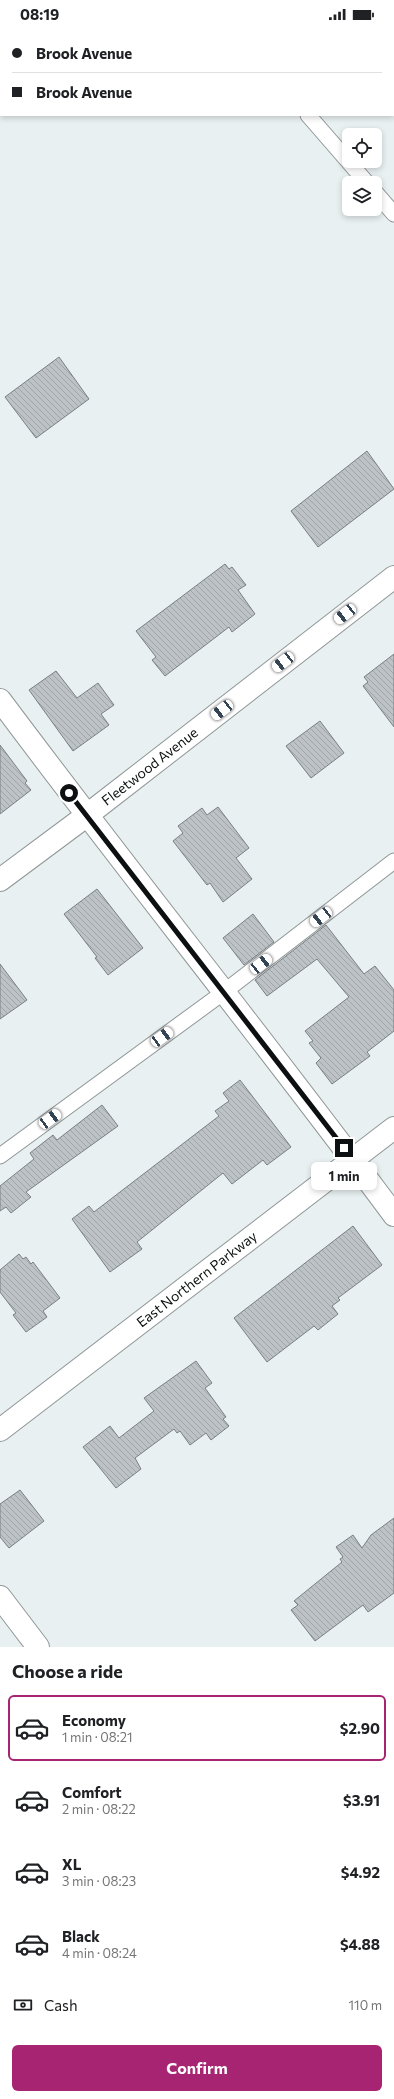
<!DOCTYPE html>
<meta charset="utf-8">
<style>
body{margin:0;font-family:Commissioner,sans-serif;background:#f2f2f2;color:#202124;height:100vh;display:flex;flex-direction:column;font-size:15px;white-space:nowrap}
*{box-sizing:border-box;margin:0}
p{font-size:13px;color:#757577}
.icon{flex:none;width:22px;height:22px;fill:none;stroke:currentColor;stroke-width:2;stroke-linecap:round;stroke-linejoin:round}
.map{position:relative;height:1619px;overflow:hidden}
.panel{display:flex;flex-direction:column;background:#fff;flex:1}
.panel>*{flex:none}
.banner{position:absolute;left:0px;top:0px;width:394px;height:88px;box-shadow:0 2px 6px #0003;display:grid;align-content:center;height:88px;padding:0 12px;background:#fff}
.buttons{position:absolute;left:342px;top:100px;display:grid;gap:8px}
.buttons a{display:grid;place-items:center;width:40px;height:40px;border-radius:6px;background:#fff;box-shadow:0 2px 6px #0003;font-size:20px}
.end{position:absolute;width:18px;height:18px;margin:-9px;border:5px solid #0d1010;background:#fff;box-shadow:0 0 0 2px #fff}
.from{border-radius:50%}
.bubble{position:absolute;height:28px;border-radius:6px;background:#fff;box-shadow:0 2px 6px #0003;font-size:13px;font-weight:700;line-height:28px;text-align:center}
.car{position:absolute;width:12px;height:24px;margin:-12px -6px;border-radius:5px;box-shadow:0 0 3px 1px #0007;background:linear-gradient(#fff 24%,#345 0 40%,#fff 0 76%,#345 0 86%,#fff 0)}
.banner b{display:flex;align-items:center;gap:14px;height:38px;font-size:15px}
.banner b+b{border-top:1px solid #e0e0e0}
.banner i{width:10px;height:10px;background:#202124}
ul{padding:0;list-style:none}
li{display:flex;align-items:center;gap:12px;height:66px;margin:0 8px 6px;padding:0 4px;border:2px solid transparent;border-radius:6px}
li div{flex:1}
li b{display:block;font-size:15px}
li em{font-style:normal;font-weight:700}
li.selected{border-color:#a62472}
li>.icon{width:36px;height:36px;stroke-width:1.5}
h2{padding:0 12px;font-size:18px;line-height:48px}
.pay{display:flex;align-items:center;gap:10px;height:44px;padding:0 12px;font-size:15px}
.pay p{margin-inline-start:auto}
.cta{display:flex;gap:8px;margin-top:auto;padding:8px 12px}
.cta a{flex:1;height:46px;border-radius:6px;background:#a62472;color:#fff;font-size:16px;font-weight:700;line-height:46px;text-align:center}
.status{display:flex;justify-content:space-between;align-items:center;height:28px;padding:0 20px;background:#fff;direction:ltr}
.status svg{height:11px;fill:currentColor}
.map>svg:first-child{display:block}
</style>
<div class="status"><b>08:19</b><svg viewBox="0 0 49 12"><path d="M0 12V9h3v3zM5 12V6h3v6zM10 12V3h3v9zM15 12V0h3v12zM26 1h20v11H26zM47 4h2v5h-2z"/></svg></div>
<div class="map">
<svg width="394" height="1619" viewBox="0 0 394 1619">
<defs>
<pattern id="building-back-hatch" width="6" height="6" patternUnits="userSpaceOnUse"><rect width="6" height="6" fill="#bcc2c5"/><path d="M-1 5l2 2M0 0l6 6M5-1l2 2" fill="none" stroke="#a0a6a8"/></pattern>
</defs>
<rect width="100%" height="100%" fill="#e9f0f1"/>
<path fill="url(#building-back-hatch)" stroke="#797f82" d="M59 329 89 371 36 410 5 369Z
M367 423 394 461 318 519 291 483Z
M225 536 229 541 232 539 246 557 238 562 255 586 232 604 229 599 165 648 152 632 156 629 136 603Z
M394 626V699L363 658 368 654 364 649Z
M56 643 77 670 98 655 114 677 101 686 109 697 73 723 29 662Z
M320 693 344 725 311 750 286 718Z
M0 717 27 753 25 755 31 762 0 786Z
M218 779 249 820 236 830 252 851 223 874 210 855 207 857 173 813 183 805 178 798 202 780 207 787Z
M97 861 143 920 108 947 95 930 97 929 64 886Z
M253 886 274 914 244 937 223 910Z
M326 897 364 946 375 938 394 962V1003L367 1024 370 1028 332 1056 316 1035 321 1030 309 1015 313 1013 305 1003 349 969 317 931 267 968 255 952Z
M0 936 27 972 0 991Z
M240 1052 291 1119 267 1137 263 1132 232 1156 223 1145 137 1214 142 1221 110 1244 72 1191 89 1178 94 1184 219 1088 215 1083 229 1073 223 1065Z
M102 1077 118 1098 26 1164 31 1169 11 1185 6 1179 0 1183V1158L34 1131 30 1125 53 1107 57 1112Z
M353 1198 382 1237 338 1270 340 1272 332 1278 338 1286 318 1302 314 1298 267 1334 234 1290Z
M19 1226 23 1231 26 1229 31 1236 33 1234 60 1270 43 1283 47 1289 26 1304 13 1287 16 1285 0 1264V1242Z
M196 1333 212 1355 205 1360 226 1389 223 1391 229 1398 211 1412 206 1405 190 1417 180 1403 177 1405 174 1401 135 1430 141 1441 116 1460 83 1419 110 1398 119 1410 154 1383 144 1370Z
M20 1462 44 1493 9 1520 0 1509V1476Z
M394 1490V1565L368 1584 363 1577 315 1613 291 1582 298 1577 294 1573 342 1534 340 1531 343 1529 336 1519 353 1507 362 1520 371 1507Z"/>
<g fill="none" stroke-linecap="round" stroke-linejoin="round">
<defs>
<path id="lane" d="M308 87 367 155
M375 164 394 186
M0 1128 224 964 394 833"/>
<path id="street" d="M0 672C129 845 265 1013 394 1187
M0 1569 38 1619"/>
<g id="primary">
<path id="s1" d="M0 852 86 788 394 549"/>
<path id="s2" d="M0 1402 394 1100"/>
</g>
</defs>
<use href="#lane" stroke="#909797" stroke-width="17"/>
<use href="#street" stroke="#909797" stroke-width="24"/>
<use href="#primary" stroke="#909797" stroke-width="24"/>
<use href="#lane" stroke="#fff" stroke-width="15"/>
<use href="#street" stroke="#fff" stroke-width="22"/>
<use href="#primary" stroke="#fff" stroke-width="22"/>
</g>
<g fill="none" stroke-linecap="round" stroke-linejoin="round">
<path stroke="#0d1010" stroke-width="5" d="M69 765 344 1120"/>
</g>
<g text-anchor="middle" stroke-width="3" stroke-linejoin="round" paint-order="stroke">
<g font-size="14" fill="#0d1010" stroke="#e9f0f1">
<text dy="5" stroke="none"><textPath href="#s1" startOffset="188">Fleetwood Avenue</textPath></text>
<text dy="5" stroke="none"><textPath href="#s2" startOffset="248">East Northern Parkway</textPath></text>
</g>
</g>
</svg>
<div class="buttons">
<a><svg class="icon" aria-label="locate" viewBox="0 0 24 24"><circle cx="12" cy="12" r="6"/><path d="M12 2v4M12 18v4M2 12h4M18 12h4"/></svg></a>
<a><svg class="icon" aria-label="layers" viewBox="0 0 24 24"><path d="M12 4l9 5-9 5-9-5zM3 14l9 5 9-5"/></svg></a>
</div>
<i class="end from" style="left:69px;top:765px"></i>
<i class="end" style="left:344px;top:1120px"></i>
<div class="bubble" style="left:311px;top:1134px;width:66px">1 min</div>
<i class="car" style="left:345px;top:586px;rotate:232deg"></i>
<i class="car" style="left:283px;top:634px;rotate:232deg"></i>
<i class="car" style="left:222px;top:682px;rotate:232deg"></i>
<i class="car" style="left:321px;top:889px;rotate:232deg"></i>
<i class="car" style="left:261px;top:936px;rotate:52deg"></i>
<i class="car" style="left:162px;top:1009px;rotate:54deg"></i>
<i class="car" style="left:50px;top:1091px;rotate:54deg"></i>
<div class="banner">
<b><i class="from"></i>Brook Avenue</b>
<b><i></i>Brook Avenue</b>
</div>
</div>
<section class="panel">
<h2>Choose a ride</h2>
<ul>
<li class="selected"><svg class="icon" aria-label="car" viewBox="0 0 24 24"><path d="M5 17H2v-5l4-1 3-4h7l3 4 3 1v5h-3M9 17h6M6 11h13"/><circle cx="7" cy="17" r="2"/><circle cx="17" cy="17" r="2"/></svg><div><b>Economy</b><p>1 min · 08:21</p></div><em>$2.90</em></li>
<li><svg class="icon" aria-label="car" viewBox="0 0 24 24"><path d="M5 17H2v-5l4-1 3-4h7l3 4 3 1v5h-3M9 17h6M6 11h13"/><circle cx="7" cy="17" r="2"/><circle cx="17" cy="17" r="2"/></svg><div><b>Comfort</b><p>2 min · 08:22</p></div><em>$3.91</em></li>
<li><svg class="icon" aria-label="car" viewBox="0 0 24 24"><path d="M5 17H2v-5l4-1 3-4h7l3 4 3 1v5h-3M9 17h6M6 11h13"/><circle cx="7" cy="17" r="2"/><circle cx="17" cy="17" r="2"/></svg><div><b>XL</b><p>3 min · 08:23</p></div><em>$4.92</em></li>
<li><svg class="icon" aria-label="car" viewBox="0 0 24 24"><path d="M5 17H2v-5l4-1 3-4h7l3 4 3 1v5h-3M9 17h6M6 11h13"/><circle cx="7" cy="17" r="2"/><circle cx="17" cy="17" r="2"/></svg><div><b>Black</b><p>4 min · 08:24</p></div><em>$4.88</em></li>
</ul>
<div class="pay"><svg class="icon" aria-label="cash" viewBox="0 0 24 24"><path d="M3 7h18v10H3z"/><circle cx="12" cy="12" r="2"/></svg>Cash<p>110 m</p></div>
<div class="cta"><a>Confirm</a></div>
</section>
